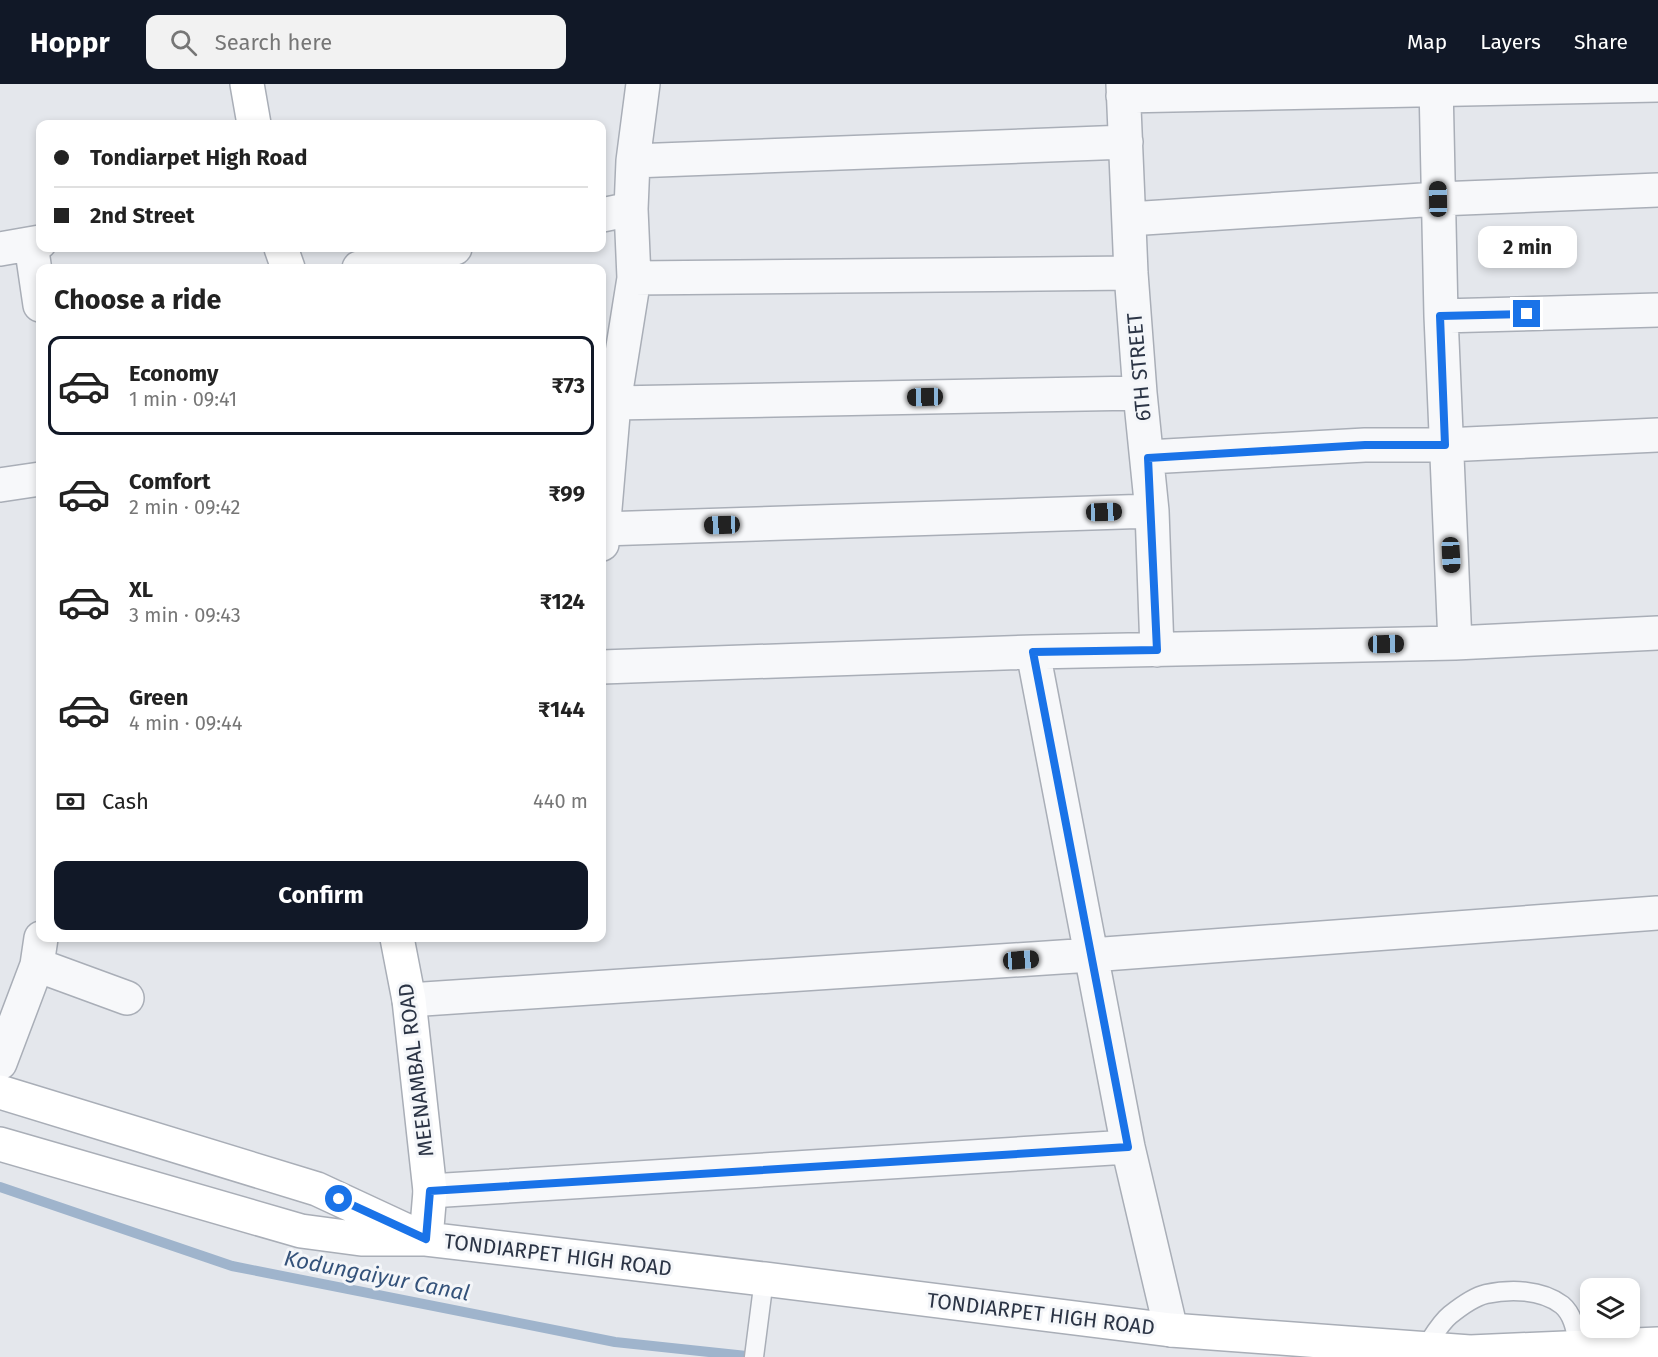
<!DOCTYPE html>
<meta charset="utf-8">
<style>
body{margin:0;font-family:"Fira Sans",sans-serif;background:#f2f2f2;color:#222;height:100vh;display:flex;flex-direction:column;font-size:22px;white-space:nowrap}
*{box-sizing:border-box;margin:0}
p{font-size:20px;color:#767676}
.icon{flex:none;width:33px;height:33px;fill:none;stroke:currentColor;stroke-width:2;stroke-linecap:round;stroke-linejoin:round}
.map{position:relative;flex:1;overflow:hidden}
.side{position:absolute;left:36px;top:180px;width:570px;height:678px;display:flex;flex-direction:column;background:#fff;border-radius:12px;box-shadow:0 3px 9px #0003}
.side>*{flex:none}
.hud{position:absolute;left:36px;top:36px;width:570px;height:132px;border-radius:12px;box-shadow:0 3px 9px #0003;display:grid;align-content:center;height:132px;padding:0 18px;background:#fff}
.controls{position:absolute;left:1580px;top:1194px;display:grid;gap:12px}
.controls a{display:grid;place-items:center;width:60px;height:60px;border-radius:12px;background:#fff;box-shadow:0 3px 9px #0003;font-size:30px}
.end{position:absolute;width:27px;height:27px;margin:-14px;border:8px solid #1a73e8;background:#fff;box-shadow:0 0 0 3px #fff}
.from{border-radius:50%}
.bubble{position:absolute;height:42px;border-radius:12px;background:#fff;box-shadow:0 3px 9px #0003;font-size:20px;font-weight:700;line-height:42px;text-align:center}
.car{position:absolute;width:18px;height:36px;margin:-18px -9px;border-radius:8px;box-shadow:0 0 4px 2px #0007;background:linear-gradient(#222 24%,#8ab4d8 0 40%,#222 0 76%,#8ab4d8 0 86%,#222 0)}
.hud b{display:flex;align-items:center;gap:21px;height:57px;font-size:22px}
.hud b+b{border-top:2px solid #e0e0e0}
.hud i{width:15px;height:15px;background:#222}
ul{padding:0;list-style:none}
li{display:flex;align-items:center;gap:18px;height:99px;margin:0 12px 9px;padding:0 6px;border:3px solid transparent;border-radius:12px}
li div{flex:1}
li b{display:block;font-size:22px}
li em{font-style:normal;font-weight:700}
li.active{border-color:#111827}
li>.icon{width:54px;height:54px;stroke-width:1.5}
h2{padding:0 18px;font-size:27px;line-height:72px}
.pay{display:flex;align-items:center;gap:15px;height:66px;padding:0 18px;font-size:22px}
.pay p{margin-inline-start:auto}
.cta{display:flex;gap:12px;margin-top:auto;padding:12px 18px}
.cta a{flex:1;height:69px;border-radius:12px;background:#111827;color:#fff;font-size:24px;font-weight:700;line-height:69px;text-align:center}
header{display:flex;align-items:center;gap:36px;box-sizing:border-box;height:84px;padding:0 30px;background:#111827;color:#fff}
header strong{font-size:28px}
nav{display:flex;gap:33px;margin-inline-start:auto;font-size:21px}
.search{width:420px;height:54px;background:#f2f2f2;display:flex;align-items:center;gap:15px;box-sizing:border-box;padding:0 21px;border-radius:12px;color:#767676;font-size:22px}
.map>svg:first-child{display:block}
</style>
<header>
<strong>Hoppr</strong>
<div class="search"><svg class="icon" aria-label="search" viewBox="0 0 24 24"><circle cx="10" cy="10" r="6"/><path d="M15 15l6 6"/></svg>Search here</div>
<nav><a>Map</a><a>Layers</a><a>Share</a></nav>
</header>
<div class="map">
<svg width="1658" height="1273" viewBox="0 0 1658 1273">
<rect width="100%" height="100%" fill="#e4e7ec"/>
<g fill="none" stroke-linecap="round" stroke-linejoin="round">
<path stroke="#9fb4cc" stroke-width="10" d="M0 1103 232 1182 615 1258 756 1273"/>
<defs>
<path id="lane" d="M1425 1264C1432 1254 1440 1239 1450 1231 1460 1223 1473 1213 1486 1210 1510 1205 1541 1205 1562 1221 1574 1231 1576 1249 1579 1263
M754 1273 764 1195"/>
<path id="street" d="M1123 0 1131 189 1140 309 1152 427 1157 566
M1436 0 1441 232 1455 559
M1123 12 1658 1
M633 77 1126 58
M602 131 631 125
M1129 135 1438 115 1658 106
M31 160 40 221
M0 165 40 158
M359 184 455 164
M634 194 1131 189
M1441 232 1658 226
M614 319 1140 309
M1148 373 1365 361H1445L1658 351
M0 401 40 395
M602 445 1152 427
M602 460 614 319 634 194 631 125 633 77 643 0
M1033 568 1128 1063 1171 1246
M602 583 1033 568 1455 559 1658 549
M37 881 127 914
M409 916 1091 871 1657 829
M0 979 37 881 41 854
M430 1107 1128 1063"/>
<path id="secondary" d="M247 0 254 40
M281 164 288 184
M397 854 409 916 430 1107 426 1155
M0 1008 317 1105 416 1151
M0 1060 301 1147 361 1155H426L764 1195 1171 1246 1470 1268 1658 1260"/>
</defs>
<use href="#lane" stroke="#a9aeb7" stroke-width="21"/>
<use href="#street" stroke="#a9aeb7" stroke-width="36"/>
<use href="#secondary" stroke="#a9aeb7" stroke-width="36"/>
<use href="#lane" stroke="#f7f8fa" stroke-width="18"/>
<use href="#street" stroke="#f7f8fa" stroke-width="33"/>
<use href="#secondary" stroke="#fff" stroke-width="33"/>
</g>
<g fill="none" stroke-linecap="round" stroke-linejoin="round">
<path stroke="#1a73e8" stroke-width="8" d="M339 1115 426 1155 430 1107 1128 1063 1033 568 1157 566 1148 374 1365 361H1445L1440 232 1527 230"/>
</g>
<g text-anchor="middle" stroke-width="6" stroke-linejoin="round" paint-order="stroke">
<g font-size="21" fill="#2b3445" stroke="#f4f6f9">
<text transform="translate(1139 283) rotate(-95)" y="7">6TH STREET</text>
<text transform="translate(416 986) rotate(-97)" y="7">MEENAMBAL ROAD</text>
<text transform="translate(558 1171) rotate(7)" y="7">TONDIARPET HIGH ROAD</text>
<text transform="translate(1041 1230) rotate(7)" y="7">TONDIARPET HIGH ROAD</text>
</g>
<g font-size="22" font-style="italic" fill="#34527a" stroke="#f4f6f9">
<text transform="translate(377 1191) rotate(11)" y="8">Kodungaiyur Canal</text>
</g>
</g>
</svg>
<div class="controls">
<a><svg class="icon" aria-label="layers" viewBox="0 0 24 24"><path d="M12 4l9 5-9 5-9-5zM3 14l9 5 9-5"/></svg></a>
</div>
<i class="end from" style="left:339px;top:1115px"></i>
<i class="end" style="left:1527px;top:230px"></i>
<div class="bubble" style="left:1478px;top:142px;width:99px">2 min</div>
<i class="car" style="left:1438px;top:115px;rotate:359deg"></i>
<i class="car" style="left:925px;top:313px;rotate:269deg"></i>
<i class="car" style="left:1104px;top:428px;rotate:88deg"></i>
<i class="car" style="left:722px;top:441px;rotate:268deg"></i>
<i class="car" style="left:1451px;top:471px;rotate:177deg"></i>
<i class="car" style="left:1386px;top:560px;rotate:89deg"></i>
<i class="car" style="left:1021px;top:876px;rotate:86deg"></i>
<div class="hud">
<b><i class="from"></i>Tondiarpet High Road</b>
<b><i></i>2nd Street</b>
</div>
<section class="side">
<h2>Choose a ride</h2>
<ul>
<li class="active"><svg class="icon" aria-label="car" viewBox="0 0 24 24"><path d="M5 17H2v-5l4-1 3-4h7l3 4 3 1v5h-3M9 17h6M6 11h13"/><circle cx="7" cy="17" r="2"/><circle cx="17" cy="17" r="2"/></svg><div><b>Economy</b><p>1 min · 09:41</p></div><em>₹73</em></li>
<li><svg class="icon" aria-label="car" viewBox="0 0 24 24"><path d="M5 17H2v-5l4-1 3-4h7l3 4 3 1v5h-3M9 17h6M6 11h13"/><circle cx="7" cy="17" r="2"/><circle cx="17" cy="17" r="2"/></svg><div><b>Comfort</b><p>2 min · 09:42</p></div><em>₹99</em></li>
<li><svg class="icon" aria-label="car" viewBox="0 0 24 24"><path d="M5 17H2v-5l4-1 3-4h7l3 4 3 1v5h-3M9 17h6M6 11h13"/><circle cx="7" cy="17" r="2"/><circle cx="17" cy="17" r="2"/></svg><div><b>XL</b><p>3 min · 09:43</p></div><em>₹124</em></li>
<li><svg class="icon" aria-label="car" viewBox="0 0 24 24"><path d="M5 17H2v-5l4-1 3-4h7l3 4 3 1v5h-3M9 17h6M6 11h13"/><circle cx="7" cy="17" r="2"/><circle cx="17" cy="17" r="2"/></svg><div><b>Green</b><p>4 min · 09:44</p></div><em>₹144</em></li>
</ul>
<div class="pay"><svg class="icon" aria-label="cash" viewBox="0 0 24 24"><path d="M3 7h18v10H3z"/><circle cx="12" cy="12" r="2"/></svg>Cash<p>440 m</p></div>
<div class="cta"><a>Confirm</a></div>
</section>
</div>
